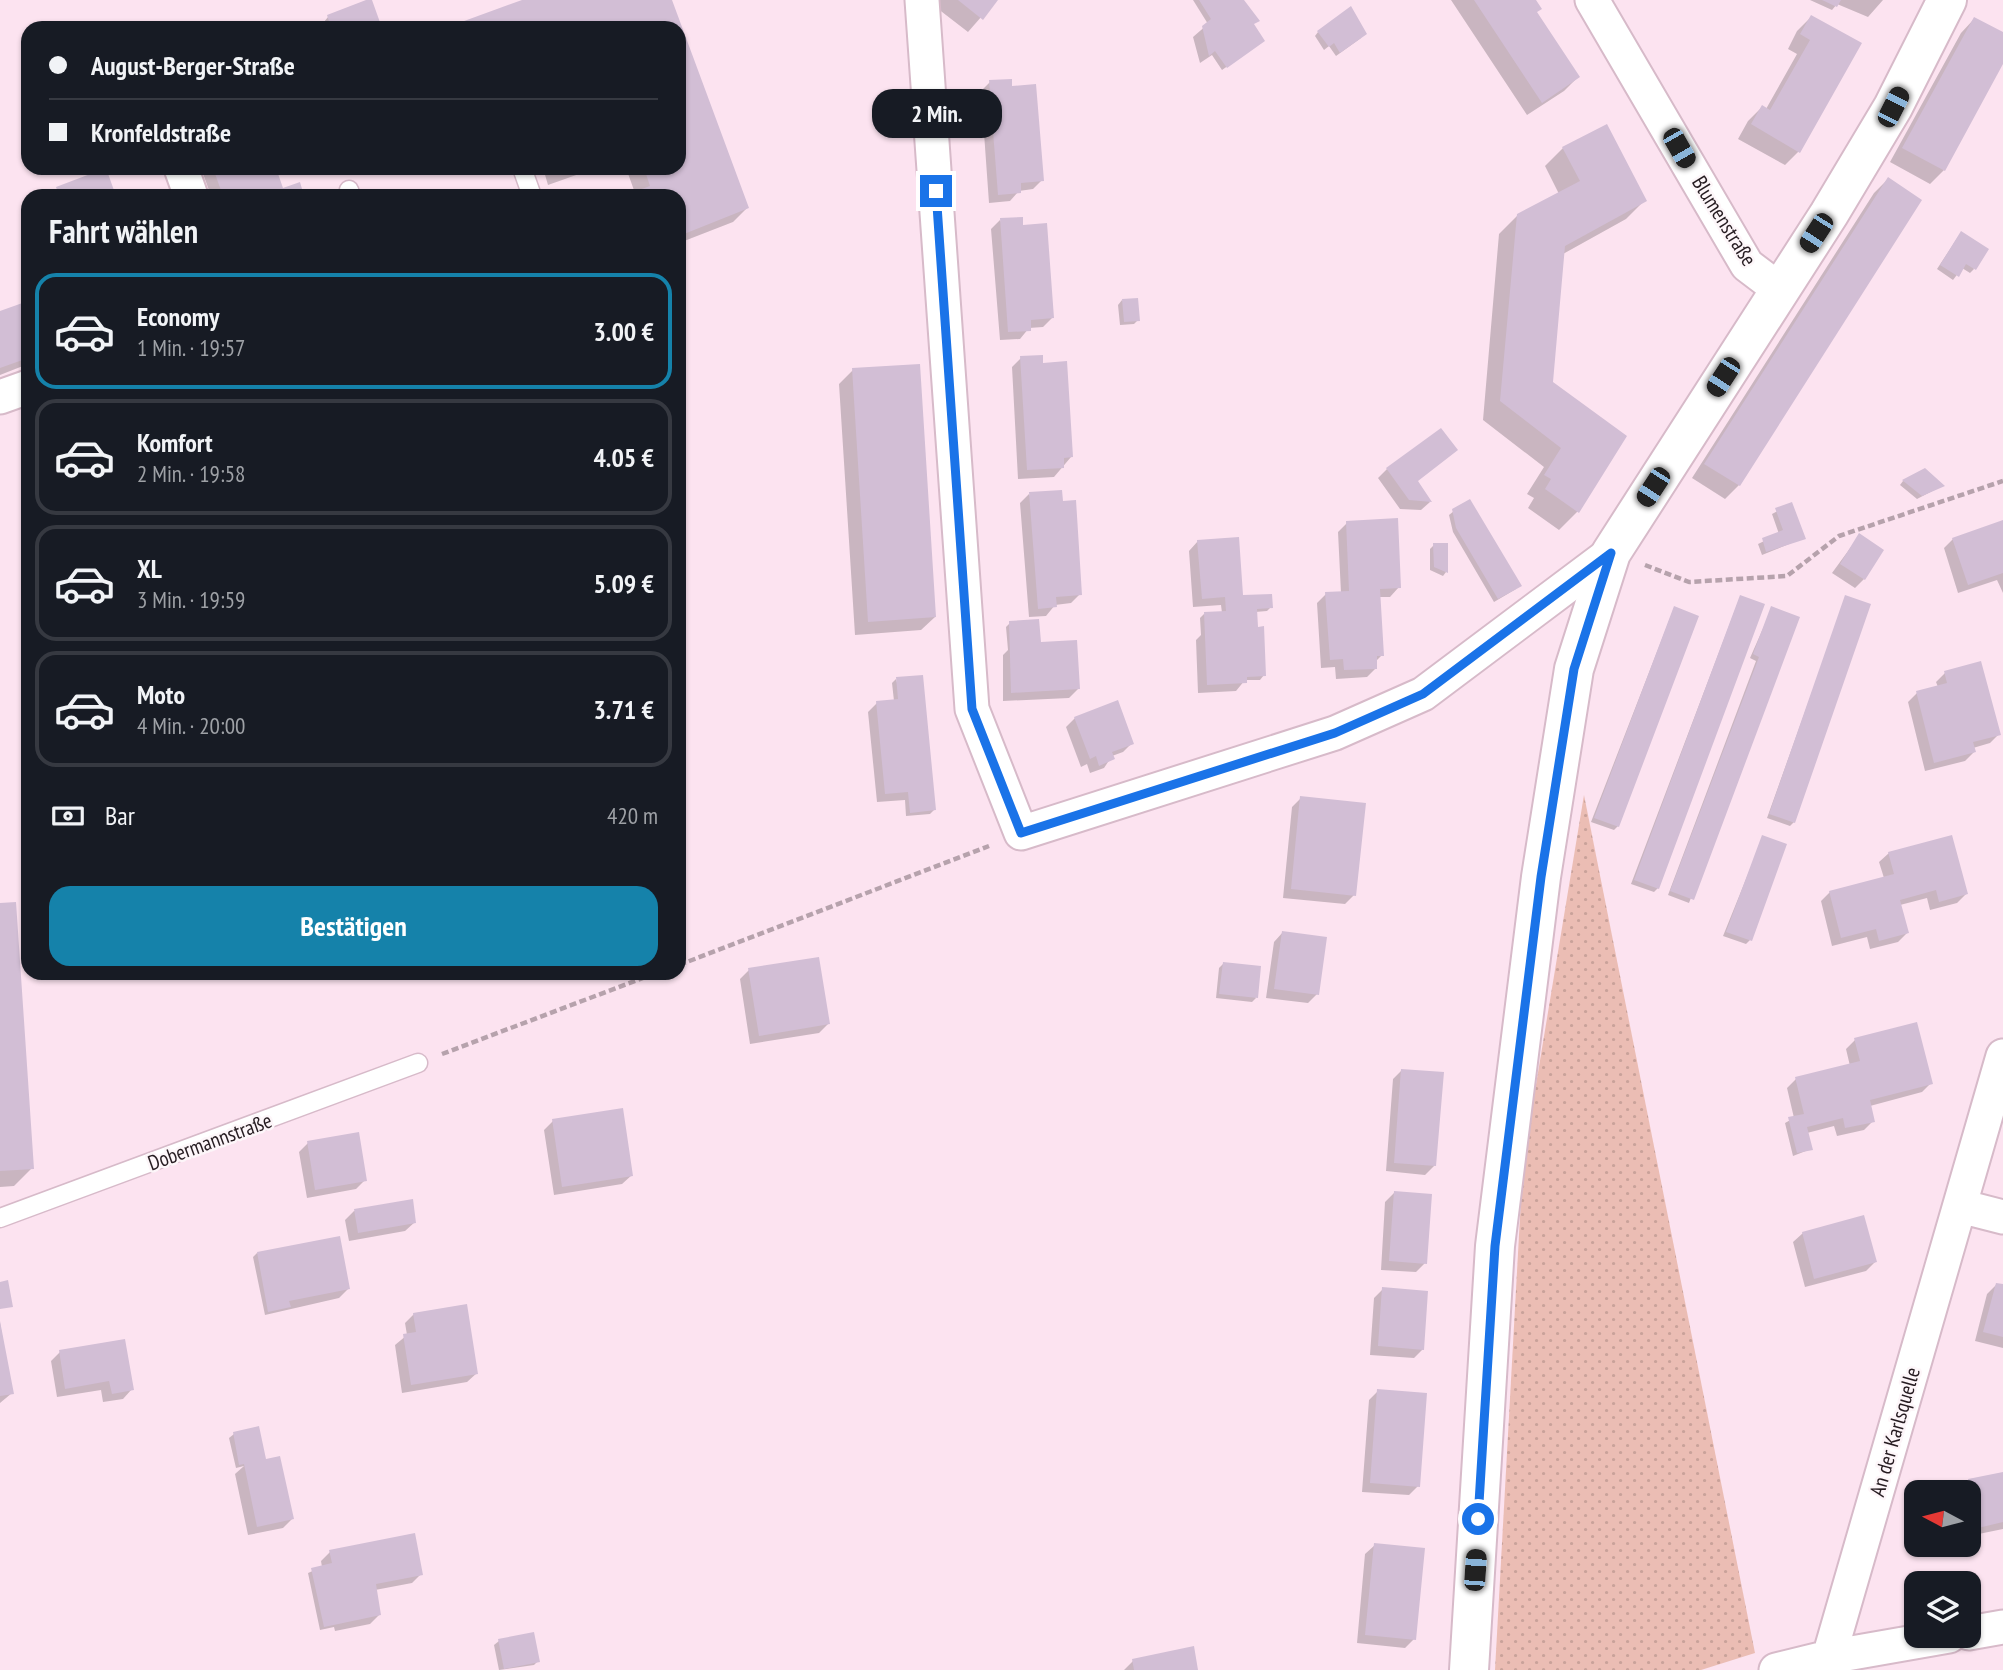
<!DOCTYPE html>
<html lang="de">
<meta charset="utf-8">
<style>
body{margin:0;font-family:"PT Sans Narrow",sans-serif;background:#242831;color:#f1f3f6;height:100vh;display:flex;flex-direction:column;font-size:26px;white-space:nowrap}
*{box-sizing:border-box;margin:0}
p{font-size:23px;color:#9ea1a6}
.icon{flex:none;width:38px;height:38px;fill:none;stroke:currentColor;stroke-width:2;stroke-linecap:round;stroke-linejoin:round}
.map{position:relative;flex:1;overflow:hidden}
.drawer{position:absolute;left:21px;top:189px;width:665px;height:791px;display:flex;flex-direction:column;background:#171b24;border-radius:21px;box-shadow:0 2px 5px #0004}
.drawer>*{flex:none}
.guide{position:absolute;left:21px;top:21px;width:665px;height:154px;border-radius:21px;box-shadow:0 2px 5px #0004;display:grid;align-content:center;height:154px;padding:0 28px;background:#171b24}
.needle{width:46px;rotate:277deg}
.controls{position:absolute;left:1904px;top:1480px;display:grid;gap:14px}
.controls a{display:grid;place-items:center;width:77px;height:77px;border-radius:14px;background:#171b24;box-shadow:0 2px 5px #0004;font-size:35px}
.end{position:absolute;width:32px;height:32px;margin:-16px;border:9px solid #1a73e8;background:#fff;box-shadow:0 0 0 4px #fff}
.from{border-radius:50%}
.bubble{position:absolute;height:49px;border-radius:21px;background:#171b24;box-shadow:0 2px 5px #0004;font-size:23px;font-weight:700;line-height:49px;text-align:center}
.car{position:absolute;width:21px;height:42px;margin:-21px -10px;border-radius:9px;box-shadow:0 0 5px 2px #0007;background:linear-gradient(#222 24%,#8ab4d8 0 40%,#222 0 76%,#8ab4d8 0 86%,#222 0)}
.guide b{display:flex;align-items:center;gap:24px;height:66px;font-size:26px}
.guide b+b{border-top:2px solid #363941}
.guide i{width:18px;height:18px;background:#f1f3f6}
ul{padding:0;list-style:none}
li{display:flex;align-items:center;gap:21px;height:116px;margin:0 14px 10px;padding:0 14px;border:4px solid #363941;border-radius:21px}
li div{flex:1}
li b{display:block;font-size:26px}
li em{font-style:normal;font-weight:700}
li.selected{border-color:#1582aa}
li>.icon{width:63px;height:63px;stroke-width:1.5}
h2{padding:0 28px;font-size:32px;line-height:84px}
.pay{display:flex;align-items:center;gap:18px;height:77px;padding:0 28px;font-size:26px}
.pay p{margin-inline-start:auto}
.action{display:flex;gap:14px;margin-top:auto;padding:14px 28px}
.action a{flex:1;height:80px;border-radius:21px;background:#1582aa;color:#fff;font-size:28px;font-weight:700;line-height:80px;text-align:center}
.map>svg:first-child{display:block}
</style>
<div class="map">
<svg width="2003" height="1670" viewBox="0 0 2003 1670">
<defs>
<pattern id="grass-dots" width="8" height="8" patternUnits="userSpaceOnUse" patternTransform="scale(1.75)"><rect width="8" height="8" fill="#ebbdb4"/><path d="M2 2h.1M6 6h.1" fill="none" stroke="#c9a29a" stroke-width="1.8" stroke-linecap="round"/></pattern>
</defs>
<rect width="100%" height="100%" fill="#fce3f0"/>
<path fill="url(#grass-dots)" d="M1584 795 1755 1653 1701 1670H1495L1523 1163Z"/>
<path fill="#0003" d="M525 0H670L747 208 733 222 679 243V196H627L635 193 626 168H679V28H448Z
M936 0H996L968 32 933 5Z
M1193 0H1242L1259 44 1222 70 1212 55 1200 63 1193 37 1208 24Z
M1451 0H1534L1536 13 1578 77 1564 91 1527 115Z
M1810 0H1883L1868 17 1837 4 1832 10Z
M328 17 380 28H319Z
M1811 17 1859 44 1799 151 1785 165 1738 139 1748 121 1762 107 1766 109 1797 54 1788 49 1797 31Z
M1974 19 2003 34V60L1944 170 1930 184 1890 162 1961 33Z
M1318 32 1361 38 1336 56 1329 46 1324 50 1315 36Z
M990 82 1011 88 1042 180 1033 189 1019 191 1010 201 989 203 981 91Z
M1563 148 1644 201 1626 219 1563 254 1551 383 1578 511 1559 530 1528 508 1534 498 1527 494 1544 467 1483 420 1499 234 1518 215 1559 194 1545 166Z
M201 168H275L282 190 303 196H211Z
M543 168H596L548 185Z
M1888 179 1739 485 1725 499 1692 478 1874 193Z
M57 189 114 196H49Z
M1000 220 1052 318 1043 327 1029 328 1020 339 1000 340 991 229Z
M1958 237 1974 269 1970 273 1962 268 1953 280 1937 269Z
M1122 300 1138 320 1134 324 1120 325 1118 305Z
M28 302V364L0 375V313Z
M1021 358 1071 457 1054 477 1018 479 1012 367Z
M853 370 935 617 921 630 855 635 839 384Z
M1387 469 1416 482 1430 502 1421 510 1400 509 1378 478Z
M1903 481 1942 486 1917 499 1900 485Z
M1029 494 1080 594 1071 603 1055 605 1046 616 1029 617 1020 503Z
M1791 504 1804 538 1762 555 1758 544 1779 534 1772 514Z
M1454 511 1516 589 1494 602 1453 532 1449 515Z
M2003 522V593L1997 580 1958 593 1944 548 1953 539Z
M1347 523 1399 587 1390 597H1379L1382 655 1375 662 1376 668 1367 677 1336 679 1335 667 1321 668 1317 603 1326 594 1341 593 1338 532Z
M1859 536 1864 579 1855 588 1832 573Z
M1198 541 1241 595 1271 607 1267 611 1255 612 1264 675 1260 680H1245L1236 691 1198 693 1196 640 1201 635 1200 618 1204 614 1222 613 1221 605 1193 607 1189 551Z
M1434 545 1446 572 1443 576 1430 570V549Z
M1740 597 1658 888 1654 892 1631 884Z
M1846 597 1794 822 1790 826 1767 818Z
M1674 608 1618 826 1614 830 1591 822Z
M1772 608 1798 618 1689 903 1668 895 1756 661 1750 658Z
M1010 623 1039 641 1078 689 1069 698 1003 701V655L1008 650 1006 627Z
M1945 673 1999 734 1990 743 1973 748 1974 752 1965 761 1925 771 1908 702 1917 693 1938 687 1936 682Z
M896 679 934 810 930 814 906 816 905 800 877 802 868 712 877 703 894 701 892 683Z
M1075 718 1132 743 1123 752 1112 756 1104 768 1090 773 1087 764 1081 767 1066 727Z
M1301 798 1354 895 1345 904 1283 898 1292 807Z
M1763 837 1750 940 1746 944 1723 936Z
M1889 853 1966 894 1957 903 1930 910 1927 898 1900 905 1907 933 1898 942 1870 949 1867 937 1832 946 1821 901 1830 892 1884 878 1879 862Z
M0 905 32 1168 14 1186 0 1187Z
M1283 932 1317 994 1308 1003 1266 998 1274 942Z
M1223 964 1256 998 1252 1002 1216 998 1219 968Z
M749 970 828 1024 819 1033 750 1044 740 979Z
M1855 1040 1931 1083 1922 1092 1870 1106 1873 1121 1864 1130 1837 1136 1834 1126 1807 1133 1811 1149 1793 1156 1785 1123 1794 1118 1787 1088 1796 1079 1850 1066 1846 1049Z
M1402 1070 1435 1165 1425 1175 1386 1171 1393 1079Z
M553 1121 632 1175 622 1184 554 1195 544 1130Z
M308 1143 365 1180 356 1189 307 1198 299 1152Z
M1394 1193 1425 1263 1416 1272 1381 1270 1385 1202Z
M354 1211 415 1222 405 1231 349 1241 345 1220Z
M1803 1233 1875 1262 1866 1271 1805 1287 1793 1242Z
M257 1253 348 1289 339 1298 265 1315 253 1257Z
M1996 1285 2003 1286V1348L1975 1341 1987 1294Z
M1383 1289 1423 1349 1414 1358 1370 1355 1374 1298Z
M414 1314 477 1373 467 1382 402 1393 395 1345 407 1335 405 1323Z
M0 1323 12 1393 0 1403Z
M60 1352 132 1389 123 1399 103 1402 101 1390 57 1397 51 1361Z
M1378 1391 1418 1486 1409 1495 1362 1492 1369 1400Z
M234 1434 265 1461 292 1519 283 1528 248 1535 235 1474 244 1466 236 1468 229 1438Z
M2003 1474V1529L1969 1536V1493L1960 1490 1969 1481Z
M1375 1545 1414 1639 1405 1648 1357 1643 1365 1554Z
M330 1552 421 1574 412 1583 375 1590 379 1615 370 1624 335 1631 334 1627 320 1630 308 1573 322 1567 321 1561Z
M499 1641 538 1661 534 1665 499 1670 494 1645Z
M1133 1661 1197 1670H1124Z"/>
<path fill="#d2bed5" d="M366 0H372L382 28H331L327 15Z
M522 0H672L749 208 679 236V196H623L650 186 644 168H679V28H445Z
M958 0H998L983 20Z
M1199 0H1244L1260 21 1254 24 1265 41 1227 68 1215 51 1209 56 1202 26 1211 19Z
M1474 0H1536L1542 9 1537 12 1580 77 1542 103Z
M1822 0H1841L1837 7Z
M1351 6 1367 34 1340 53 1334 43 1329 47 1317 31Z
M1811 15 1862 43 1800 153 1751 124 1762 105 1770 110 1810 40 1800 34Z
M1974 17 2003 32V64L1945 171 1902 148Z
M1012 79V86L1036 84 1044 181 1021 183V193L998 195 989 80Z
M1607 124 1647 201 1565 246 1553 382 1627 436 1579 513 1545 489 1551 479 1544 475 1561 448 1500 401 1517 214 1580 181 1562 147Z
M106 168 116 196H59L56 187Z
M213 168H276L283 188 300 182 304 196H223Z
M1888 177 1922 200 1740 486 1704 464Z
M1023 217V225L1047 223 1054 318 1031 320V331L1008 332 1000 218Z
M1961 231 1989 249 1976 270 1966 264 1959 277 1940 265Z
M1138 298 1140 321 1124 322 1122 299Z
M28 301V358L0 368V311Z
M1043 355V363L1067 361 1073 457 1064 458V468L1027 470 1020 356Z
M920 364 936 617 868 622 852 368Z
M1441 428 1458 450 1418 481 1432 502 1409 500 1386 468Z
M1925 468 1945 486 1922 496 1902 480Z
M1062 490 1063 501 1076 500 1082 595 1056 597 1057 607 1038 609 1029 492Z
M1470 499 1522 586 1498 599 1456 528 1452 509Z
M1792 502 1806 539 1766 552 1762 538 1783 530 1775 508Z
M1398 518 1401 588 1380 589 1384 656H1377V669L1344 670 1343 659 1330 660 1325 592 1349 591 1346 521Z
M2003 520V573L1968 585 1952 538Z
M1859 533 1884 550 1865 580 1840 564Z
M1239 537 1243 595 1272 594 1273 608 1257 609 1258 627 1264 626 1266 676 1247 677V683L1207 685 1204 612 1226 611 1225 597 1202 599 1197 540Z
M1433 543H1448V573L1434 567Z
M1740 595 1765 604 1659 889 1634 880Z
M1845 595 1871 604 1795 823 1769 814Z
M1674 606 1699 616 1619 827 1594 818Z
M1771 606 1800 617 1694 900 1670 891 1759 657 1753 654Z
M1039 619 1041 642 1077 640 1080 689 1011 693 1009 621Z
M1981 661 2001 735 1973 742 1976 752 1934 763 1916 691 1947 683 1944 671Z
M923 675 936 810 910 813 908 792 885 794 876 701 898 699 896 677Z
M1118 700 1134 744 1112 752 1115 759 1099 766 1096 756 1090 759 1074 717Z
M1300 796 1366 803 1356 896 1291 889Z
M1762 835 1787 844 1752 941 1726 932Z
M1952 835 1968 894 1939 902 1936 890 1900 900 1909 933 1879 941 1876 929 1841 938 1829 891 1894 874 1888 852Z
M16 902 34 1169 0 1171V903Z
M1282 931 1327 937 1319 995 1274 989Z
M819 957 830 1024 759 1036 748 968Z
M1223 962 1261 966 1258 998 1219 994Z
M1917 1022 1933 1084 1870 1100 1875 1122 1845 1128 1843 1118 1807 1127 1813 1150 1797 1153 1788 1117 1804 1114 1795 1077 1860 1061 1854 1038Z
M1401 1069 1444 1072 1436 1166 1394 1163Z
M623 1108 633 1176 562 1187 552 1119Z
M359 1132 367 1181 315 1190 307 1141Z
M1394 1191 1432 1194 1427 1264 1389 1261Z
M413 1199 416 1223 358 1233 354 1209Z
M1864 1215 1877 1262 1814 1279 1802 1232Z
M340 1236 350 1289 289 1301 291 1307 268 1312 257 1252Z
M8 1280 13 1307 0 1309V1282Z
M1996 1283 2003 1284V1337L1983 1332Z
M1382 1287 1428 1291 1424 1350 1378 1346Z
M467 1304 478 1374 411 1385 403 1334 416 1332 413 1313Z
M0 1321 14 1394 0 1396Z
M125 1339 134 1390 112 1394 109 1381 65 1389 59 1350Z
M1377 1389 1427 1393 1420 1487 1370 1483Z
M259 1426 266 1459 280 1456 294 1519 257 1527 244 1464 239 1465 233 1432Z
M2003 1472V1522L1978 1528 1968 1479Z
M415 1533 423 1575 376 1584 381 1615 324 1627 311 1568 332 1563 329 1550Z
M1374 1543 1425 1548 1416 1640 1365 1635Z
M534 1632 540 1662 504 1669 498 1639Z
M1194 1646 1198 1670H1134L1132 1659Z"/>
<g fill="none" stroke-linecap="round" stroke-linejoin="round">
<defs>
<path id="service" d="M522 168 532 196
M349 190 351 196
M0 1218 418 1063"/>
<path id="minor" d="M922 0 972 709 1021 833 1335 733 1423 694 1611 553
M1592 0 1747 265 1780 290
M181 168 191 196
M0 397 28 387
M1960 1206 2003 1217
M1969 1633 2003 1627
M1829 1657 2003 1056
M1776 1670 1829 1657 1949 1636"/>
<path id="tertiary" d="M1469 1670 1495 1246 1541 877 1574 669 1611 553 1829 214 1893 107 1947 0"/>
</defs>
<use href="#service" stroke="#d7bac9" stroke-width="21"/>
<use href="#minor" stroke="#d7bac9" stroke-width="37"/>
<use href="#tertiary" stroke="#d7bac9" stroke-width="42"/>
<path stroke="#b6a2ac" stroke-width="4.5" stroke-dasharray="7 3.5" stroke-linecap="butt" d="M1645 565 1689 582 1787 576 1839 536 2003 481
M679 965 989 846
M442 1054 656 973"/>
<use href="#service" stroke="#fff" stroke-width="18"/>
<use href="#minor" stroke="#fff" stroke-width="33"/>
<use href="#tertiary" stroke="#fff" stroke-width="38"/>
</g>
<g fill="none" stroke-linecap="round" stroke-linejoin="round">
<path stroke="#1a73e8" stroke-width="9" d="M936 191 972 709 1021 833 1335 733 1423 694 1611 553 1574 669 1541 877 1495 1246 1478 1519"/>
</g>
<g text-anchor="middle" stroke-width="5" stroke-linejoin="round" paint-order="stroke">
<g font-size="21" fill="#261c21" stroke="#fdf6f9">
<text transform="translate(1724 221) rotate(58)" y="7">Blumenstraße</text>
<text transform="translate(210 1142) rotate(-20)" y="7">Dobermannstraße</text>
<text transform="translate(1895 1432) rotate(-74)" y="7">An der Karlsquelle</text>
</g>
</g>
</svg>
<div class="controls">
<a><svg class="needle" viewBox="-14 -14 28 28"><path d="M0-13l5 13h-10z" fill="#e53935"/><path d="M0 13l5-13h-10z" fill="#9ea1a6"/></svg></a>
<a><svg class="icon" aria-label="layers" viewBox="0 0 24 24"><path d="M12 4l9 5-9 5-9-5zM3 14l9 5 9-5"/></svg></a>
</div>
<i class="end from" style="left:1478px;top:1519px"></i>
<i class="end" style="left:936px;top:191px"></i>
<div class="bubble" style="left:872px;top:89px;width:130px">2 Min.</div>
<i class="car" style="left:1893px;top:107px;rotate:27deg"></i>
<i class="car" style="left:1679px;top:148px;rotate:150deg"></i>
<i class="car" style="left:1816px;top:233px;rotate:213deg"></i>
<i class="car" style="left:1723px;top:377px;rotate:213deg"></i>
<i class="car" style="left:1653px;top:487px;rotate:213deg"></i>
<i class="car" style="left:1475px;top:1570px;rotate:4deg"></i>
<div class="guide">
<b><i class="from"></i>August-Berger-Straße</b>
<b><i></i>Kronfeldstraße</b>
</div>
<section class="drawer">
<h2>Fahrt wählen</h2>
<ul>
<li class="selected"><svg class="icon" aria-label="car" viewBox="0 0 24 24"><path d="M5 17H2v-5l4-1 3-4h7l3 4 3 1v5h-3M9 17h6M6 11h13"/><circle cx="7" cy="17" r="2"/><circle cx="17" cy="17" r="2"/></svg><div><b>Economy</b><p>1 Min. · 19:57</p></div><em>3.00 €</em></li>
<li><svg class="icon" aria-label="car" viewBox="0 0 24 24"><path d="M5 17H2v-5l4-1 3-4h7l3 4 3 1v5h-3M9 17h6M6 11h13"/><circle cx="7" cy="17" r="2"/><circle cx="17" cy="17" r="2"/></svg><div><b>Komfort</b><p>2 Min. · 19:58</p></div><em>4.05 €</em></li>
<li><svg class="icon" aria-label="car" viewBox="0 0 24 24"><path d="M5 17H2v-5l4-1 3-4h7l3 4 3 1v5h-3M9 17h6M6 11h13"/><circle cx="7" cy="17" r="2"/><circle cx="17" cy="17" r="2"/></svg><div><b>XL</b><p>3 Min. · 19:59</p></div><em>5.09 €</em></li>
<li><svg class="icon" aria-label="car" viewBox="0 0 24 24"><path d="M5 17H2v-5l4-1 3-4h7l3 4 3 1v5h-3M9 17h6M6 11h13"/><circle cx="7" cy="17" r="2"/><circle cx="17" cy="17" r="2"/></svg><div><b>Moto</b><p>4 Min. · 20:00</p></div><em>3.71 €</em></li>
</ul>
<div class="pay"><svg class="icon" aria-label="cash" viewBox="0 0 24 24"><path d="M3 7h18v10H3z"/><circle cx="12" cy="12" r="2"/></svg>Bar<p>420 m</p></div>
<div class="action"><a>Bestätigen</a></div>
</section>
</div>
